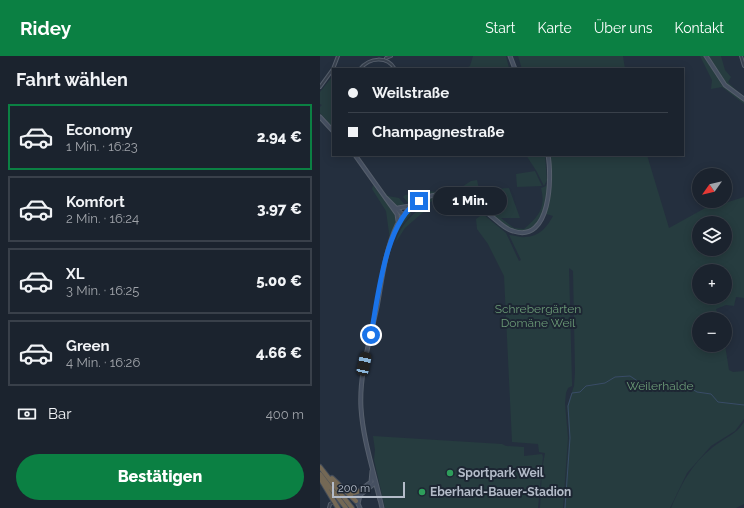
<!DOCTYPE html>
<html lang="de">
<meta charset="utf-8">
<style>
body{margin:0;font-family:Raleway,sans-serif;background:#282f3a;color:#f1f3f6;height:100vh;display:flex;flex-direction:column;font-size:15px;white-space:nowrap}
*{box-sizing:border-box;margin:0}
p{font-size:13px;color:#a0a4aa}
.icon{flex:none;width:22px;height:22px;fill:none;stroke:currentColor;stroke-width:2;stroke-linecap:round;stroke-linejoin:round}
.map{position:relative;flex:1;overflow:hidden}
.side{display:flex;flex-direction:column;background:#1b232e;width:320px}
.side>*{flex:none}
.top-card{position:absolute;left:12px;top:12px;width:352px;height:88px;border-radius:0px;box-shadow:0 2px 10px #0003,0 0 0 1px #39404a;display:grid;align-content:center;height:88px;padding:0 16px;background:#1b232e}
.needle{width:26px;rotate:236deg}
.buttons{position:absolute;left:372px;top:112px;display:grid;gap:8px}
.buttons a{display:grid;place-items:center;width:40px;height:40px;border-radius:50%;background:#1b232e;box-shadow:0 2px 10px #0003,0 0 0 1px #39404a;font-size:20px}
.scale{position:absolute;left:12px;bottom:10px;width:73px;box-sizing:border-box;padding-left:4px;border:2px solid #b4bcc9;border-top:0;font-size:11px;line-height:14px;white-space:nowrap;color:#b4bcc9;-webkit-text-stroke:3px #1d2633;paint-order:stroke}
.end{position:absolute;width:18px;height:18px;margin:-9px;border:5px solid #1a73e8;background:#fff;box-shadow:0 0 0 2px #fff}
.from{border-radius:50%}
.bubble{position:absolute;height:28px;border-radius:14px;background:#1b232e;box-shadow:0 2px 10px #0003,0 0 0 1px #39404a;font-size:13px;font-weight:800;line-height:28px;text-align:center}
.car{position:absolute;width:12px;height:24px;margin:-12px -6px;border-radius:5px;box-shadow:0 0 3px 1px #0007;background:linear-gradient(#222 24%,#8ab4d8 0 40%,#222 0 76%,#8ab4d8 0 86%,#222 0)}
.top-card b{display:flex;align-items:center;gap:14px;height:38px;font-size:15px}
.top-card b+b{border-top:1px solid #39404a}
.top-card i{width:10px;height:10px;background:#f1f3f6}
ul{padding:0;list-style:none}
li{display:flex;align-items:center;gap:12px;height:66px;margin:0 8px 6px;padding:0 8px;border:2px solid #39404a;border-radius:0px}
li div{flex:1}
li b{display:block;font-size:15px}
li em{font-style:normal;font-weight:800}
li.on{border-color:#0b8043}
li>.icon{width:36px;height:36px;stroke-width:1.5}
h2{padding:0 16px;font-size:18px;line-height:48px}
.pay{display:flex;align-items:center;gap:10px;height:44px;padding:0 16px;font-size:15px}
.pay p{margin-inline-start:auto}
.button{display:flex;gap:8px;margin-top:auto;padding:8px 16px}
.button a{flex:1;height:46px;border-radius:24px;background:#0b8043;color:#fff;font-size:16px;font-weight:800;line-height:46px;text-align:center}
header{display:flex;align-items:center;gap:24px;box-sizing:border-box;height:56px;padding:0 20px;background:#0b8043;color:#fff}
header strong{font-size:19px}
nav{display:flex;gap:22px;margin-inline-start:auto;font-size:14px}
main{display:flex;flex:1;min-height:0}
.map>svg:first-child{display:block}
</style>
<header>
<strong>Ridey</strong>
<nav><a>Start</a><a>Karte</a><a>Über uns</a><a>Kontakt</a></nav>
</header>
<main>
<section class="side">
<h2>Fahrt wählen</h2>
<ul>
<li class="on"><svg class="icon" aria-label="car" viewBox="0 0 24 24"><path d="M5 17H2v-5l4-1 3-4h7l3 4 3 1v5h-3M9 17h6M6 11h13"/><circle cx="7" cy="17" r="2"/><circle cx="17" cy="17" r="2"/></svg><div><b>Economy</b><p>1 Min. · 16:23</p></div><em>2.94 €</em></li>
<li><svg class="icon" aria-label="car" viewBox="0 0 24 24"><path d="M5 17H2v-5l4-1 3-4h7l3 4 3 1v5h-3M9 17h6M6 11h13"/><circle cx="7" cy="17" r="2"/><circle cx="17" cy="17" r="2"/></svg><div><b>Komfort</b><p>2 Min. · 16:24</p></div><em>3.97 €</em></li>
<li><svg class="icon" aria-label="car" viewBox="0 0 24 24"><path d="M5 17H2v-5l4-1 3-4h7l3 4 3 1v5h-3M9 17h6M6 11h13"/><circle cx="7" cy="17" r="2"/><circle cx="17" cy="17" r="2"/></svg><div><b>XL</b><p>3 Min. · 16:25</p></div><em>5.00 €</em></li>
<li><svg class="icon" aria-label="car" viewBox="0 0 24 24"><path d="M5 17H2v-5l4-1 3-4h7l3 4 3 1v5h-3M9 17h6M6 11h13"/><circle cx="7" cy="17" r="2"/><circle cx="17" cy="17" r="2"/></svg><div><b>Green</b><p>4 Min. · 16:26</p></div><em>4.66 €</em></li>
</ul>
<div class="pay"><svg class="icon" aria-label="cash" viewBox="0 0 24 24"><path d="M3 7h18v10H3z"/><circle cx="12" cy="12" r="2"/></svg>Bar<p>400 m</p></div>
<div class="button"><a>Bestätigen</a></div>
</section>
<div class="map">
<svg width="424" height="452" viewBox="0 0 424 452">
<rect width="100%" height="100%" fill="#242f3e"/>
<path fill="#263c3f" fill-rule="evenodd" d="M153 0H186L189 12 193 11V13H144L150 10Z
M198 0H303L305 13H202Z
M380 0H384L402 29 424 46V48L402 31 391 33 392 24Z
M388 0H401L405 14 411 21 408 26 418 36 417 37 405 27Z
M11 22H13V72L0 57V51L2 49 0 48V36Z
M206 99H225L227 124 224 130 217 116Z
M229 99H327L349 172 398 145H404L405 147 424 141V242L416 241 414 250 406 249 396 253 399 263H379V289H405L409 314 413 316 424 315V363L415 375 391 390 367 417 350 452H244L249 380 247 350 254 330 255 316 253 215 249 212 252 326V330L248 332 246 337 245 347 248 382 243 452H220L222 414 225 397 219 396 218 388 192 386 184 220 168 188 157 173 156 163 163 158 186 177 199 205 201 204 189 179C194 179 200 182 205 181 219 181 227 171 233 160L226 158 232 127ZM379 167H405V193H379ZM379 215H405V241H379Z
M215 115 222 130 197 131 196 118Z
M157 124 159 133 145 136H134L151 125Z
M228 125C227 146 220 188 189 172 172 163 163 149 142 140V138L154 137 167 149 177 143 172 133 189 132 200 162H181L194 172 204 173C219 160 226 152 221 132L226 130Z
M56 127 68 140 79 142 86 150H77L66 140Z
M53 129 76 160 77 164 70 184 66 155 52 133Z
M109 135 123 137 106 139 89 148 83 141 85 139Z
M123 140 134 141 116 143 96 154 92 153 105 144Z
M107 148 108 152 85 172 76 186C79 170 94 156 107 148Z
M91 154V158L82 169 74 184 82 165Z
M424 366V448L416 452H351C362 427 371 409 393 391 404 382 416 379 424 366Z
M53 380 182 388 186 390 204 391V400L222 398 223 401 218 452H65L54 404 55 394Z"/>
<g fill="none" stroke-linecap="round" stroke-linejoin="round">
<path stroke="#394c67" stroke-width="1" d="M245 452 250 382 248 350 252 337 260 336 266 330 285 327 295 321 310 320 319 326 351 331 360 329 369 331 377 336 391 338 398 346 424 349"/>
<defs>
<path id="street" d="M421 0 424 10
M66 2 71 0
M13 13 18 0
M40 13C50 1 67 0 75 13
M0 31 13 13
M9 452 10 448 14 446"/>
<path id="secondary" d="M190 0 195 13
M386 0 405 29 424 43
M0 61 13 75
M35 99 77 158 78 165
M66 142 83 159
M78 152 90 150
M54 421 60 444
M38 448 40 439 55 427
M40 452 35 441 39 435 51 426 52 415
M62 452C55 419 43 385 41 352 39 318 50 284 57 251 62 224 65 194 77 169 83 158 90 149 102 143 127 132 152 143 171 160 178 165 184 173 193 175 231 188 232 121 228 99"/>
<path id="highway" d="M0 411 32 452
M0 418 26 452
M0 422 18 452
M12 422 36 445
M27 436 34 437 40 435"/>
</defs>
<use href="#street" stroke="#565f6c" stroke-width="4"/>
<use href="#secondary" stroke="#565f6c" stroke-width="5"/>
<use href="#highway" stroke="#434c59" stroke-width="6"/>
<use href="#street" stroke="#38414e" stroke-width="2"/>
<use href="#secondary" stroke="#465061" stroke-width="3"/>
<use href="#highway" stroke="#746855" stroke-width="4"/>
</g>
<g fill="none" stroke-linecap="round" stroke-linejoin="round">
<path stroke="#1a73e8" stroke-width="5" d="M51 279C58 242 65 165 99 145"/>
</g>
<g fill="#2e9e5b" stroke="#1d2633" stroke-width="1.5">
<circle cx="130" cy="417" r="4"/>
<circle cx="102" cy="436" r="4"/>
</g>
<g text-anchor="middle" stroke-width="4" stroke-linejoin="round" paint-order="stroke">
<g font-size="12" fill="#6b9a76" stroke="#1d2633">
<text x="218" y="257">Schrebergärten<tspan x="218" dy="14">Domäne Weil</tspan></text>
<text x="340" y="334">Weilerhalde</text>
</g>
<g font-size="12" font-weight="bold" fill="#b4bcc9" stroke="#1d2633" text-anchor="start">
<text x="138" y="421">Sportpark Weil</text>
<text x="110" y="440">Eberhard-Bauer-Stadion</text>
</g>
</g>
</svg>
<div class="buttons">
<a><svg class="needle" viewBox="-14 -14 28 28"><path d="M0-13l5 13h-10z" fill="#e53935"/><path d="M0 13l5-13h-10z" fill="#a0a4aa"/></svg></a>
<a><svg class="icon" aria-label="layers" viewBox="0 0 24 24"><path d="M12 4l9 5-9 5-9-5zM3 14l9 5 9-5"/></svg></a>
<a>+</a>
<a>−</a>
</div>
<div class="scale">200 m</div>
<i class="end from" style="left:51px;top:279px"></i>
<i class="end" style="left:99px;top:145px"></i>
<div class="bubble" style="left:113px;top:131px;width:74px">1 Min.</div>
<i class="car" style="left:44px;top:308px;rotate:12deg"></i>
<div class="top-card">
<b><i class="from"></i>Weilstraße</b>
<b><i></i>Champagnestraße</b>
</div>
</div>
</main>
